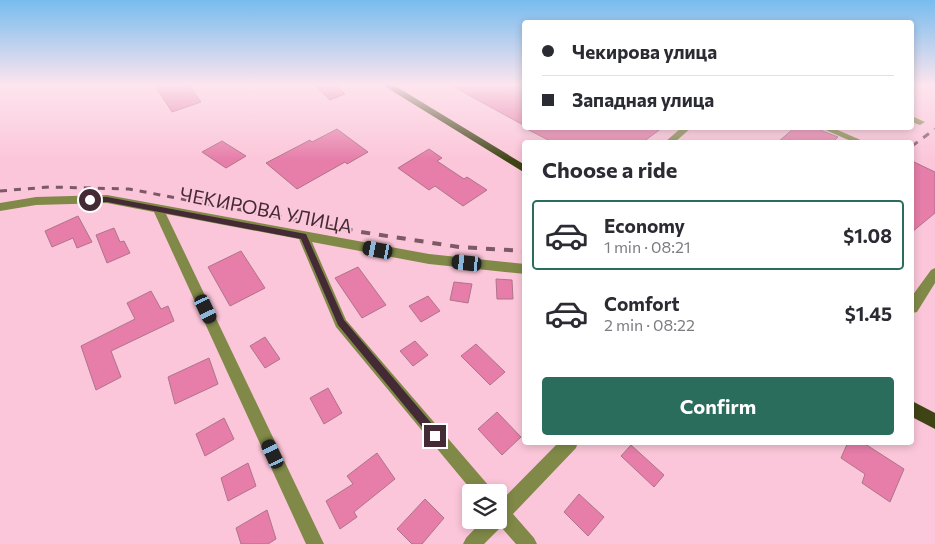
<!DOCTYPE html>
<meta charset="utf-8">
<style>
body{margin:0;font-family:Commissioner,sans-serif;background:#f2f2f3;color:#2b2b33;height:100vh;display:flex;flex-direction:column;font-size:19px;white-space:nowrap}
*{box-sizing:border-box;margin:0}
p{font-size:16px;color:#7c7c81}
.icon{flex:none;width:28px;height:28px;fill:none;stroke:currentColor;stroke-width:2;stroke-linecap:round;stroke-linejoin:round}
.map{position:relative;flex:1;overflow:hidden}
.details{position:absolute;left:522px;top:140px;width:392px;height:305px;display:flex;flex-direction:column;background:#fff;border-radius:5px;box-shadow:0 2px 8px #0003}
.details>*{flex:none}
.hud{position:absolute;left:522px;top:20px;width:392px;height:110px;border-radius:5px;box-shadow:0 2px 8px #0003;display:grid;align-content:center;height:110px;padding:0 20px;background:#fff}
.controls{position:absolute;left:462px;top:484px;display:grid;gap:10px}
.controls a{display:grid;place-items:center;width:45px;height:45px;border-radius:5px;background:#fff;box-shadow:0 2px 8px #0003;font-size:25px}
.end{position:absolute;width:22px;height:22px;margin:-11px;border:6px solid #442a34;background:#fff;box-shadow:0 0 0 2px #fff}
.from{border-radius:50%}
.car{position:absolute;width:15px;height:30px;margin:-15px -8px;border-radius:6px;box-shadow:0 0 4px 1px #0007;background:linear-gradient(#222 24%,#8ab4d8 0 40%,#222 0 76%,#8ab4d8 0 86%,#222 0)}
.hud b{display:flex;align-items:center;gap:18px;height:48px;font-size:19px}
.hud b+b{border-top:1px solid #e1e1e2}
.hud i{width:12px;height:12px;background:#2b2b33}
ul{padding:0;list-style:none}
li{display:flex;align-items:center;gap:15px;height:70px;margin:0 10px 8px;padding:0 10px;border:2px solid transparent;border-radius:5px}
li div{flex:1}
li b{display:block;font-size:19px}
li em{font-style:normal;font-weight:700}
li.selected{border-color:#2b6d5d}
li>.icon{width:45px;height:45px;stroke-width:1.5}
h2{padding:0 20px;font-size:22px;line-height:60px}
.cta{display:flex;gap:10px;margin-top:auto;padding:10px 20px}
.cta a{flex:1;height:58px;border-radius:5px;background:#2b6d5d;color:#fff;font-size:20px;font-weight:700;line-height:58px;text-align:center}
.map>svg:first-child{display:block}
</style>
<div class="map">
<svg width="935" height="544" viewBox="0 0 935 544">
<rect width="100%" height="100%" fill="#fbc6d9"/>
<path fill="#e67ea9" stroke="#af738a" d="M154 84H188L201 102 172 112Z
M313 84H335L345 94 330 100Z
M449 84H525V126L474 98Z
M525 128H662L643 142H552Z
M794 128H819L820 130 838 137 833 142H778Z
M337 129 368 152 347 164 345 162 297 189 266 163 310 140 312 142Z
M222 141 246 156 226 168 202 152Z
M429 149 442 158 437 161 464 179 467 177 487 190 463 206 435 186 429 190 398 168Z
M912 161 935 172V213L912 232Z
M78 216 92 242 77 248 73 238 52 247 45 231Z
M114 228 120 242 124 241 130 253 107 263 96 235Z
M241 251 265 288 230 306 208 267Z
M358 267 386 305 362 318 335 278Z
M496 279 512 280 513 299H497Z
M454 282 472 284 468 303 450 300Z
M151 291 161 309 168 306 174 321 111 351 121 377 96 390 81 346 135 319 127 303Z
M428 296 440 311 421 322 409 306Z
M265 337 280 359 265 368 250 346Z
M415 341 428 355 413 366 400 351Z
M476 344 505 372 490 385 461 356Z
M209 358 218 384 175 404 168 377Z
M328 388 342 413 324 424 310 398Z
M497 412 521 437 502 455 478 429Z
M224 418 234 439 205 456 196 434Z
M848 442H862L904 469 890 502 862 483 865 474 841 458Z
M631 445 664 475 654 487 621 456Z
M377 453 395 479 354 512 357 517 340 529 326 501 353 484 347 476Z
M248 463 256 486 228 501 221 478Z
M579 494 604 517 588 536 564 512Z
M425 499 444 518 422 544H412L397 529Z
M267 510 276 539 268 544H241L236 528Z"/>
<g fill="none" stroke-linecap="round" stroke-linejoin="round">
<path fill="#818948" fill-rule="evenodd" d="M912 116 925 122 920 125 912 122Z
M681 128H691L675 142H665Z
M821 128H833L863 141 853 142Z
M107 195 429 254 525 264V274L429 264 312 242 346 320 489 486 491 492H473L336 327 299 239 166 214 324 544H306L154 212 107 203 36 205 0 211V203L36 197Z
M935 268V283L917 312 912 313V296L931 270Z
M559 442H578L576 448 513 514 534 538 537 544H516L501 527 484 544H463L466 538 483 520H499V503Z"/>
<path fill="#3f4415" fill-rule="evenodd" d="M381 84H392L525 165V173Z
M912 401 935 413V429L912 417Z"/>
<path stroke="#7b5965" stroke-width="3" stroke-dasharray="7 7" stroke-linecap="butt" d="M912 146 935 129
M0 191 49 187 129 189 208 204"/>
<path stroke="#7b5965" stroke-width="4" stroke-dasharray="9 9" stroke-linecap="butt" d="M202 202 361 232 459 247 525 251"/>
</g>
<linearGradient id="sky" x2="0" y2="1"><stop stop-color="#77bcef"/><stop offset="0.53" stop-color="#fde5ee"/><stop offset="1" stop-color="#fde5ee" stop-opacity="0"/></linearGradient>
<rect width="935" height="160" fill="url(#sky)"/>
<path fill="#442a34" d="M107 197 306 234 344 320 439 432V439H432L338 325 301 239 107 202H90L86 200 90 197Z"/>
<g text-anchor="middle" stroke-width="4" stroke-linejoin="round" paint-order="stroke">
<g font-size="19" fill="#442a34" stroke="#fbc6d9">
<text transform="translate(266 210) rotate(11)" y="7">ЧЕКИРОВА УЛИЦА</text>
</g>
</g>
</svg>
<div class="controls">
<a><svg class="icon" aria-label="layers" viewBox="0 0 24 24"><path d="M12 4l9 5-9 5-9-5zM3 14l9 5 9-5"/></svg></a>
</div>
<i class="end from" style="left:90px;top:200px"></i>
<i class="end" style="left:435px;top:436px"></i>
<i class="car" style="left:378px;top:250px;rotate:281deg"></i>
<i class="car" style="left:467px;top:263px;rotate:276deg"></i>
<i class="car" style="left:206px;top:309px;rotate:155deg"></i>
<i class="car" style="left:273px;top:454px;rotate:335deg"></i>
<div class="hud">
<b><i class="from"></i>Чекирова улица</b>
<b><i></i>Западная улица</b>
</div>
<section class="details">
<h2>Choose a ride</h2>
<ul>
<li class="selected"><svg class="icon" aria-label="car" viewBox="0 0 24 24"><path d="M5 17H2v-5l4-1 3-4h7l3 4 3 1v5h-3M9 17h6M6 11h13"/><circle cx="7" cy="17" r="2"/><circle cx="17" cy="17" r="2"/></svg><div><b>Economy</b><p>1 min · 08:21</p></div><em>$1.08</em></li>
<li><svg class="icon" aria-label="car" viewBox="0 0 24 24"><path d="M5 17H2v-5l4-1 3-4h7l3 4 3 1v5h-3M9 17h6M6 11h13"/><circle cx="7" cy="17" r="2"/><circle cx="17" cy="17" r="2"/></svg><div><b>Comfort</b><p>2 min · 08:22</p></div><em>$1.45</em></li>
</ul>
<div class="cta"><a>Confirm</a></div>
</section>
</div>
